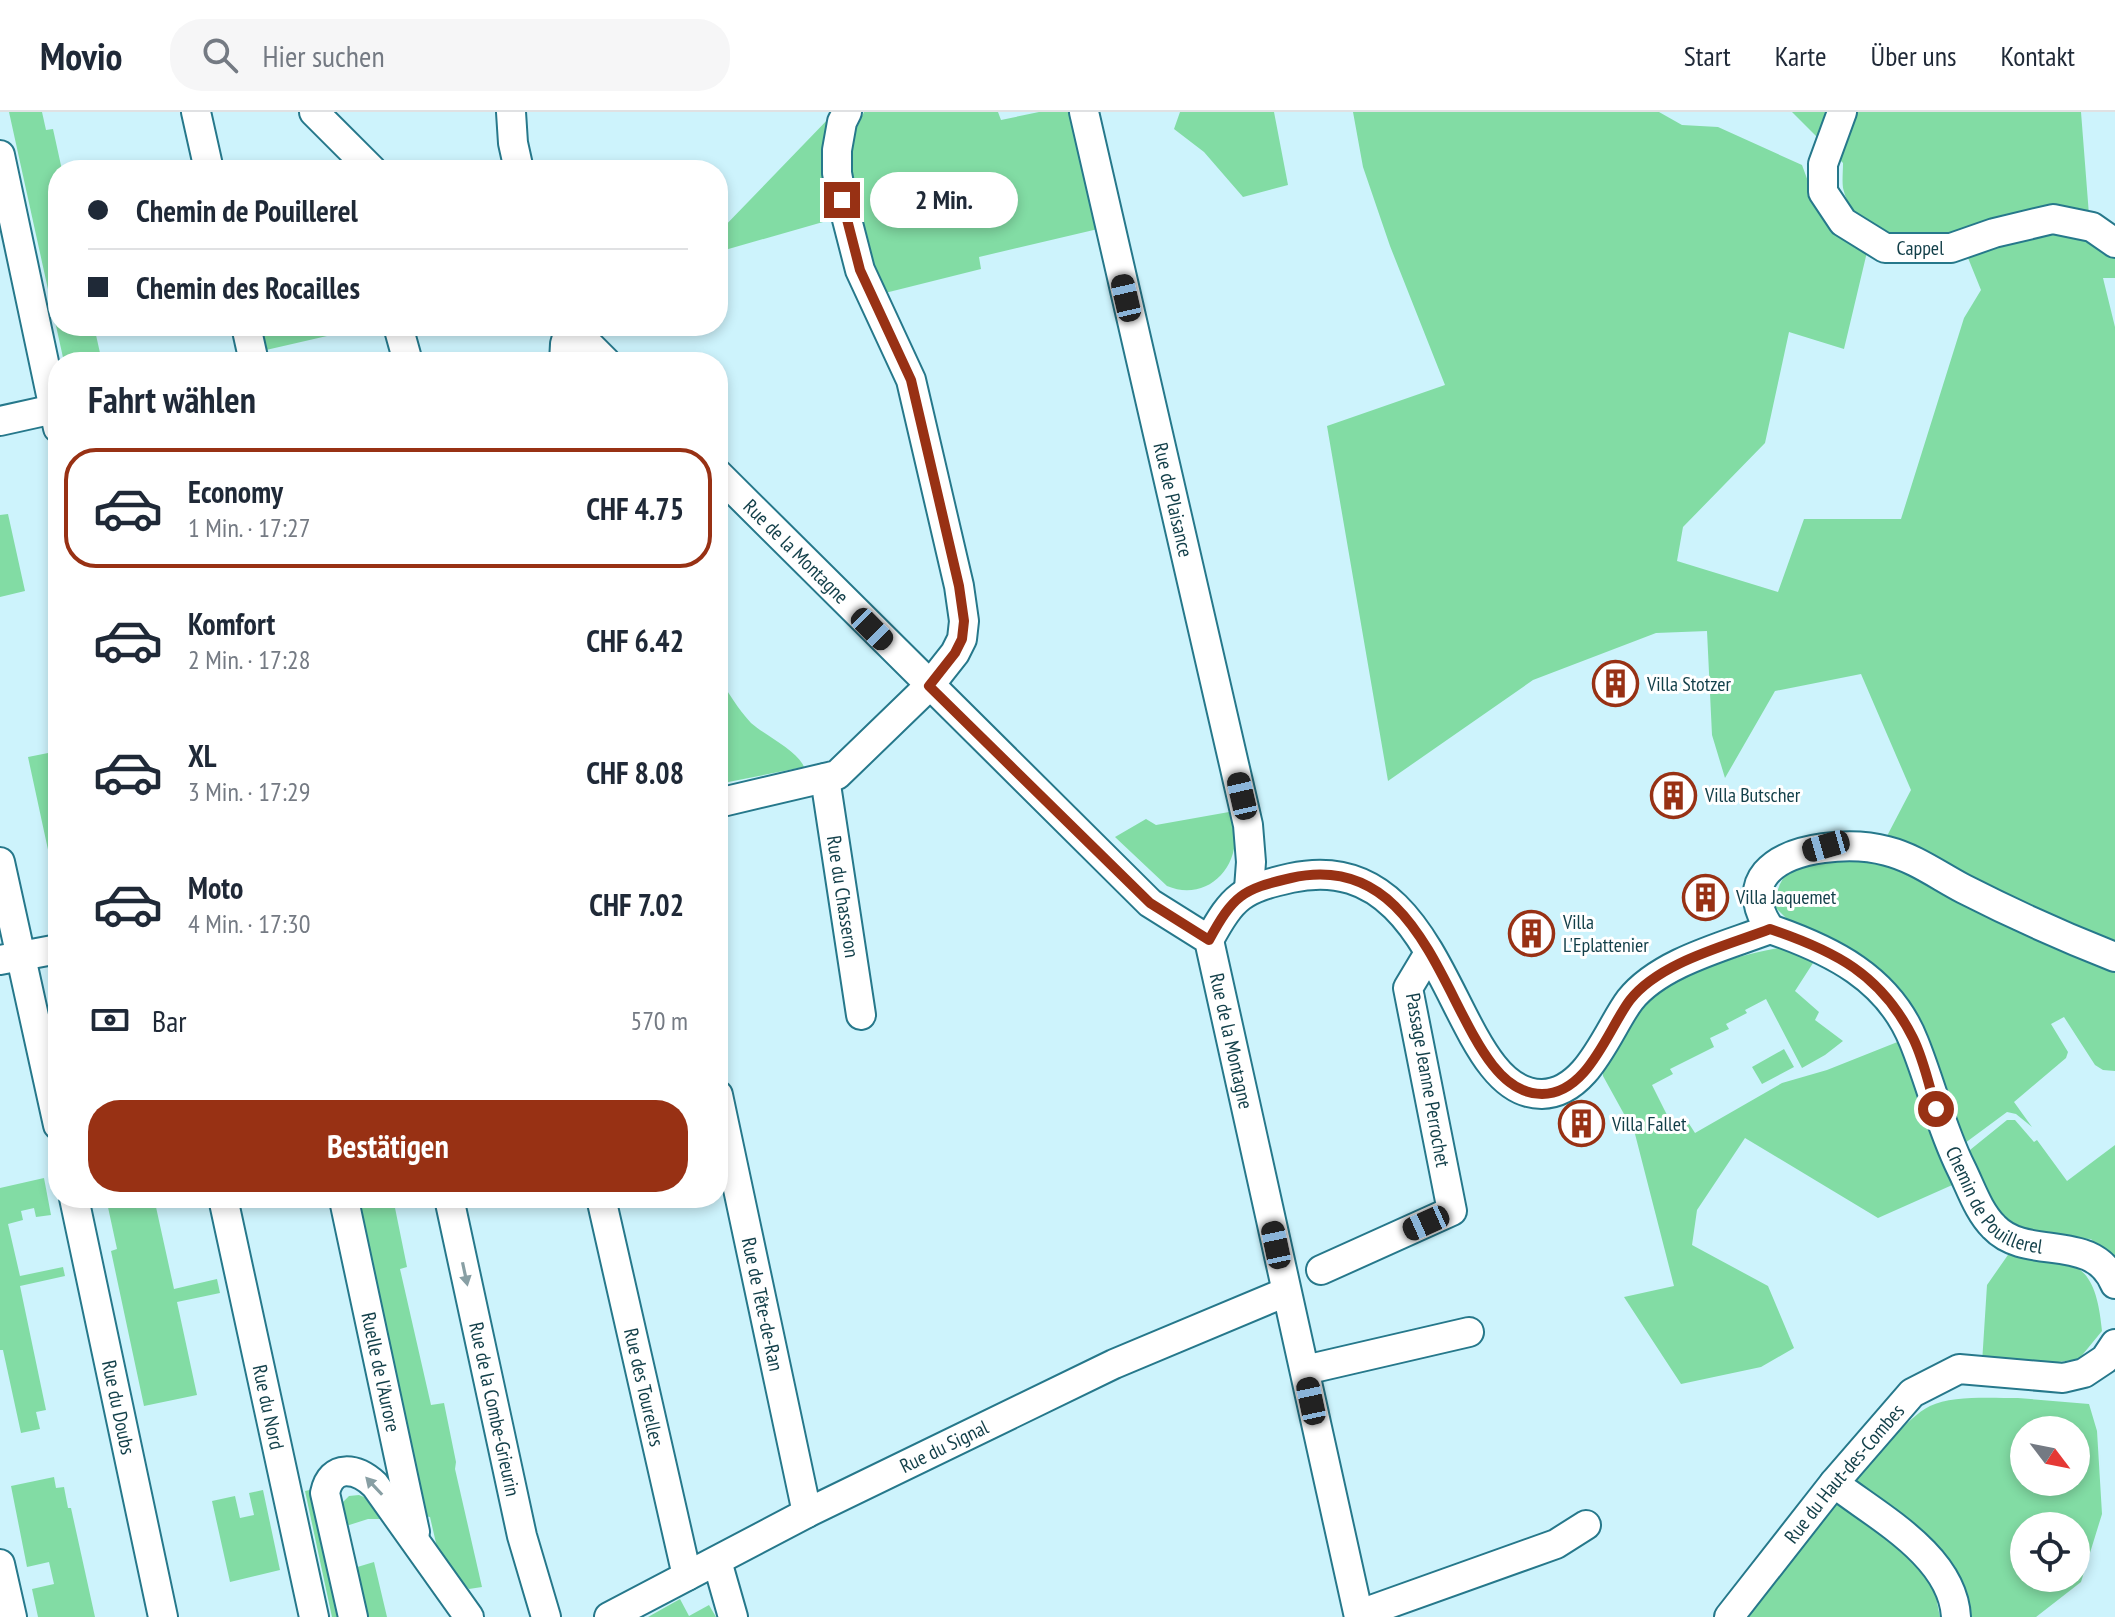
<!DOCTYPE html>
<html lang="de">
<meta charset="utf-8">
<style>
body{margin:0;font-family:"PT Sans Narrow",sans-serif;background:#f6f6f7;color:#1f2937;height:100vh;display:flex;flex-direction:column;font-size:30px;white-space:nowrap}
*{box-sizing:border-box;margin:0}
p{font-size:26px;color:#747a83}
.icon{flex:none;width:44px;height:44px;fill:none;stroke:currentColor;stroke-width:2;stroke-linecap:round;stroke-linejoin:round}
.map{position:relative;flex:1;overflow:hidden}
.drawer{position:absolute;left:48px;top:240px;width:680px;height:856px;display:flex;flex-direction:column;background:#fff;border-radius:32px;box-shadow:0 4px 12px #0003}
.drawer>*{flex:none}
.guide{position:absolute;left:48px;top:48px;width:680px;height:176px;border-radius:32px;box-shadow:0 4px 12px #0003;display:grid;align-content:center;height:176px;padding:0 40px;background:#fff}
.needle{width:52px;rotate:122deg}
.tools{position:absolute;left:2010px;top:1304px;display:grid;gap:16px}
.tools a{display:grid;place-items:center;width:80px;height:80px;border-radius:50%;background:#fff;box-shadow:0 4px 12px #0003;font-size:40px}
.end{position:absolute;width:36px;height:36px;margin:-18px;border:10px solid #983114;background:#fff;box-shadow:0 0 0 4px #fff}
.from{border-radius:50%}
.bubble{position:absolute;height:56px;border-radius:28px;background:#fff;box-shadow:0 4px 12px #0003;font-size:26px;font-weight:700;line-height:56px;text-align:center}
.car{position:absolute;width:24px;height:48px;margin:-24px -12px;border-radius:10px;box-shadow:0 0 6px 2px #0007;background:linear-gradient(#222 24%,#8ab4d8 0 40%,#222 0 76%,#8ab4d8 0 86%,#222 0)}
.guide b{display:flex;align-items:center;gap:28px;height:76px;font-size:30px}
.guide b+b{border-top:2px solid #e0e1e3}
.guide i{width:20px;height:20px;background:#1f2937}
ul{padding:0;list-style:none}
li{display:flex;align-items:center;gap:24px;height:120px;margin:0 16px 12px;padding:0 24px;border:4px solid transparent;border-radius:32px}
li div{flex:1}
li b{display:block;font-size:30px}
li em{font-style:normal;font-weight:700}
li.active{border-color:#983114}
li>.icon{width:72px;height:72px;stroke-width:1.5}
h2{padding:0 40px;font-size:36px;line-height:96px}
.pay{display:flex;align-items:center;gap:20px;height:88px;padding:0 40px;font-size:30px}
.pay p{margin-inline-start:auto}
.primary-button{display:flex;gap:16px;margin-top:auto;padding:16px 40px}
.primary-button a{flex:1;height:92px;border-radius:32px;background:#983114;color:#fff;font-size:32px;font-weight:700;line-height:92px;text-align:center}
header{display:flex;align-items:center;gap:48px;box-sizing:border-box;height:112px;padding:0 40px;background:#fff;border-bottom:2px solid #e0e1e3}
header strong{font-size:38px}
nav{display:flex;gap:44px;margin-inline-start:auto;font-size:28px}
.search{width:560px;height:72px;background:#f6f6f7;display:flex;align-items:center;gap:20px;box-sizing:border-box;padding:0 28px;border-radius:32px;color:#747a83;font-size:30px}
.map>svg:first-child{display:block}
</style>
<header>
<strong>Movio</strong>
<div class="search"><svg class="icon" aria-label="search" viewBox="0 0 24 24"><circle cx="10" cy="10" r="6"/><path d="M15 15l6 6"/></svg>Hier suchen</div>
<nav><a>Start</a><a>Karte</a><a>Über uns</a><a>Kontakt</a></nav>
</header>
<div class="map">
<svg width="2115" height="1505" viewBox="0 0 2115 1505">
<rect width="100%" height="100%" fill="#cdf3fc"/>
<path fill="#82dca4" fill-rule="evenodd" d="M9 0H42L46 18 53 17 62 58H58V214H94L102 250H64Z
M864 0H998L1001 8 1039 0H1071L1098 117 979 145 981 157 885 181C868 139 847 88 850 41 851 27 858 13 864 0Z
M1180 0H1274L1288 73 1243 85 1204 40 1174 17Z
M1353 0H1659L1682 13 1718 15 1802 53 1817 94 1867 140 1844 237 1789 220 1765 331 1683 415 1677 449 1778 480 1804 407H1901L1964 206 1981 178 1966 141 2060 115 2115 141V166H2103L2115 215V959L2103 958 2095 953 2064 905 2051 912 2068 940 2066 946 2014 990 2032 1015 2016 1002 2007 1000 1961 1034 1904 893 1789 809 1775 795C1778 737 1832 748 1875 747L1911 678 1861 562 1775 579 1725 666 1712 623 1707 519 1656 521 1533 568 1388 669 1327 314 1445 273 1390 134 1363 55Z
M1792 0H2081L2089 103C2056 108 2023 112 1990 117 1944 123 1858 141 1843 76 1842 69 1843 59 1843 51Z
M832 3 837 106 718 140V121Z
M260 214H324L327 224 266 238Z
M8 402 25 479 0 485V403Z
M718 564C728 580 738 597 751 611 766 624 798 639 804 655L718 672Z
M58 639V784L28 645Z
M1229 700C1231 708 1234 716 1235 724 1236 762 1202 789 1167 774L1115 725 1146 707 1156 713Z
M1785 835 1815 848 1795 879 1819 900 1815 908 1843 929 1825 943 1802 956 1766 887 1745 898 1747 901 1726 912 1729 917 1710 926 1714 935 1670 957 1673 962 1652 973 1672 1013 1686 1007 1695 1021 1782 971 1827 958 1905 927 1959 1070 1878 1106 1745 1026 1697 1098 1692 1133 1768 1174 1794 1236 1761 1255 1681 1272 1624 1185 1674 1174 1635 1022 1603 964V957C1618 931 1632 899 1655 879 1681 859 1752 840 1785 835Z
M1784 937 1794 955 1762 972 1752 955Z
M2007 1008H2015L2034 1030 2037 1028 2067 1069 2115 1033V1157L2091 1127 2024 1124 1997 1102 1965 1042Z
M44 1066 51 1103 36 1105 34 1096 21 1099 23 1108 8 1112 20 1164 63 1155 65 1164 20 1174 46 1298 36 1300 40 1317 21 1321 3 1238H0V1076Z
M106 1086H154L174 1177 217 1167 220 1181 177 1190 197 1283 144 1294 111 1139 117 1137Z
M356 1086H393L407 1155 400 1157 431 1293 444 1291 456 1350 455 1357 482 1475 469 1477 439 1444 430 1405 423 1404Z
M2010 1140C2074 1150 2095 1146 2102 1219L2079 1247 2045 1252 1982 1251 1987 1173Z
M2018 1286 2089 1292 2097 1319 2102 1402 2081 1470 2036 1505H1965L1854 1370C1872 1350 1907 1305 1930 1294 1952 1283 1993 1286 2018 1286ZM2024 1318H2076V1370H2024ZM2024 1414H2076V1466H2024Z
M54 1365 56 1376 64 1375 68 1396H71L95 1505H38L32 1477 54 1472 49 1450 27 1455 11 1374Z
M314 1377 343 1505H332L305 1379Z
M263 1378 280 1458 230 1470 212 1389 235 1384 240 1406 254 1403 249 1381Z
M359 1383 364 1385 381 1407H368L343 1415 342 1391 349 1384Z
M1841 1387C1869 1411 1923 1445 1935 1480 1937 1488 1938 1497 1940 1505H1744Z
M374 1450 387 1505H364L354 1456Z
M680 1487 689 1504 709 1493 716 1505H648Z"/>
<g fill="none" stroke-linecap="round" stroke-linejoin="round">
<defs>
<g id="minor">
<path d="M196 0 209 58"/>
<path d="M314 0 372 58"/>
<path d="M511 0 513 31 519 58"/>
<path id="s1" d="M1084 0 1248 713 1251 750 1249 777"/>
<path id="s2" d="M1842 0 1823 52V80L1843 110 1885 136H1951L1994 121 2053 107 2092 115 2115 131"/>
<path d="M0 43 58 316"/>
<path d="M246 214 254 250"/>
<path d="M398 214 408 250"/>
<path d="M570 214 606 250"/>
<path d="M564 250 565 232 570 215"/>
<path d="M0 309 54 297"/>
<path id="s3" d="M718 362 1150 791 1209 828 1359 1505"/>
<path id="s4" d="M825 666 861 903"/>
<path d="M718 691 837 663 929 574 955 541 962 527 964 509 959 474 911 268 860 158 842 88 837 61V38L842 10 847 0"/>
<path d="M0 750 58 1013"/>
<path d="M1770 817C1759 801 1751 779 1766 761 1790 733 1854 730 1887 739 1915 746 1939 764 1964 777 2013 802 2064 825 2115 845"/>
<path id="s5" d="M1209 828C1233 784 1242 777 1291 766 1451 731 1448 983 1542 982 1588 981 1608 917 1630 888 1660 850 1726 834 1770 817 1831 838 1889 866 1914 930 1931 972 1941 1016 1961 1056 1971 1076 1978 1099 1994 1115 2027 1150 2093 1119 2115 1172"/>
<path d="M0 848 58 837"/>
<path id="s6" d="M718 983 807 1401"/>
<path id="s7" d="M74 1086 163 1505"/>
<path id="s8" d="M223 1086 314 1505"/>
<path id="s9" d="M449 1086 522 1424 546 1505"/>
<path id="s10" d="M601 1086 687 1464"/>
<path id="s11" d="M344 1088 415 1420"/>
<path d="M1321 1158 1452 1099 1408 876 1429 841"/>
<path d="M1305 1258 1469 1220"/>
<path d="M1834 1371C1878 1405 1953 1444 1956 1505"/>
<path d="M717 1449 733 1505"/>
<path d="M0 1452 12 1505"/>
<path d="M353 1505 325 1381C331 1351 357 1356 375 1373L469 1505"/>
<path id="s12" d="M609 1505 807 1401 1114 1252 1286 1180"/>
<path d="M1359 1505 1374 1497 1556 1432 1586 1413"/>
<path id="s13" d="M1729 1505 1834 1371 1912 1281 1959 1257 2063 1266 2084 1261 2105 1247 2115 1232"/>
</g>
</defs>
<use href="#minor" stroke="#26788b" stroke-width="32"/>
<use href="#minor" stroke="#fff" stroke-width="28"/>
</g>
<defs><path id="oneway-solid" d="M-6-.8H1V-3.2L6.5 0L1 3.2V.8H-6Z" transform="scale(2)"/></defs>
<g fill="#889fa4">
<use href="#oneway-solid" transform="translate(465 1162) rotate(78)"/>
<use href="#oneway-solid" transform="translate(374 1374) rotate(-133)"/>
</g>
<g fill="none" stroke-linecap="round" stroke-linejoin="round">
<path stroke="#983114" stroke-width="10" d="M842 88 860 158 911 268 959 474 964 509 962 527 955 541 929 574 1150 791 1209 828C1233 784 1242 777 1291 766 1450 730 1448 982 1542 982 1588 982 1608 917 1630 888 1660 850 1726 834 1770 817 1835 839 1881 862 1913 926 1924 948 1929 974 1936 997"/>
</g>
<defs>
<symbol id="building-ring" viewBox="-11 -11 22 22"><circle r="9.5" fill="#fff" stroke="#983114" stroke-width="1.5"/><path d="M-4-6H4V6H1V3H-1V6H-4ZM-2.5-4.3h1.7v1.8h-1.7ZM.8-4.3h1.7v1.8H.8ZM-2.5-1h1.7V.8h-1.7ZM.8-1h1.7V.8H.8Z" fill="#983114"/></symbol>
</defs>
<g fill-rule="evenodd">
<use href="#building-ring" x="1590" y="546" width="51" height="51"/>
<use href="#building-ring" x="1648" y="658" width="51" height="51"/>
<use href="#building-ring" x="1680" y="760" width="51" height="51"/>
<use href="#building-ring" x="1506" y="796" width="51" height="51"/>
<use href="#building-ring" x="1556" y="986" width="51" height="51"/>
</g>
<g text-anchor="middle" stroke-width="6" stroke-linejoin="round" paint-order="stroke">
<g font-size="20" fill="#123f49" stroke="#fff">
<text dy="7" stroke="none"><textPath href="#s2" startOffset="204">Cappel</textPath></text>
<text dy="7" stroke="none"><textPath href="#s1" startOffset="398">Rue de Plaisance</textPath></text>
<text dy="7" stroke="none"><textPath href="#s3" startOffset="110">Rue de la Montagne</textPath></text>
<text dy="7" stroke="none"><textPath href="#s4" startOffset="120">Rue du Chasseron</textPath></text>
<text dy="7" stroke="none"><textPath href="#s3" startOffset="782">Rue de la Montagne</textPath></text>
<text transform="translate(1428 968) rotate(80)" y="7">Passage Jeanne Perrochet</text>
<text dy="7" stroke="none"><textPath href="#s5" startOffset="1134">Chemin de Pouillerel</textPath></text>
<text dy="7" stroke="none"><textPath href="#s6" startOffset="214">Rue de Tête-de-Ran</textPath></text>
<text dy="7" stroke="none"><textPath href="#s11" startOffset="176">Ruelle de l'Aurore</textPath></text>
<text dy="7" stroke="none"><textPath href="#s10" startOffset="194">Rue des Tourelles</textPath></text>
<text dy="7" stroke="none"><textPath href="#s8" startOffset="214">Rue du Nord</textPath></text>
<text dy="7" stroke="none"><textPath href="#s7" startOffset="214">Rue du Doubs</textPath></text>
<text dy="7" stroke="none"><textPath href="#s9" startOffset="216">Rue de la Combe-Grieurin</textPath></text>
<text dy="7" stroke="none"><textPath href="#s12" startOffset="376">Rue du Signal</textPath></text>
<text dy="7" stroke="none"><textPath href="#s13" startOffset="184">Rue du Haut-des-Combes</textPath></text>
</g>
<g font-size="20" fill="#123f49" stroke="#fff" text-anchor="start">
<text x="1647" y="579">Villa Stotzer</text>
<text x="1705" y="690">Villa Butscher</text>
<text x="1736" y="792">Villa Jaquemet</text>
<text x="1563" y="817">Villa<tspan x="1563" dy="23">L'Eplattenier</tspan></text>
<text x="1612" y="1019">Villa Fallet</text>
</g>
</g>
</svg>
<div class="tools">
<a><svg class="needle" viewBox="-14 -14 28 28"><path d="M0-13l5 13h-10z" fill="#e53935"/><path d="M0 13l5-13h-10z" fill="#747a83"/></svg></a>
<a><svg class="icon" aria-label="locate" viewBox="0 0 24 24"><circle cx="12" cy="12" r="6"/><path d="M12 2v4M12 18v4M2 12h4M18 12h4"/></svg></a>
</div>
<i class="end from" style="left:1936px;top:997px"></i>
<i class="end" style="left:842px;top:88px"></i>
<div class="bubble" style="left:870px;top:60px;width:148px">2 Min.</div>
<i class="car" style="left:1126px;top:186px;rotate:347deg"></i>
<i class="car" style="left:872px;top:517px;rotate:135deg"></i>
<i class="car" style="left:1242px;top:684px;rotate:347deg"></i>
<i class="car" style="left:1826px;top:734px;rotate:254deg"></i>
<i class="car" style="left:1426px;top:1111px;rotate:246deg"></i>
<i class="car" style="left:1276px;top:1133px;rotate:348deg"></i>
<i class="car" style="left:1311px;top:1289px;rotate:348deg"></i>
<div class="guide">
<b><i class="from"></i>Chemin de Pouillerel</b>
<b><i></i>Chemin des Rocailles</b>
</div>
<section class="drawer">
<h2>Fahrt wählen</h2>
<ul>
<li class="active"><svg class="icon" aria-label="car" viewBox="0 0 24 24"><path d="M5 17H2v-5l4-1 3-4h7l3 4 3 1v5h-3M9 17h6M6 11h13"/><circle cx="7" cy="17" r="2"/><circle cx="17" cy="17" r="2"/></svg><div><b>Economy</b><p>1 Min. · 17:27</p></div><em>CHF 4.75</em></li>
<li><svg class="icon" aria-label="car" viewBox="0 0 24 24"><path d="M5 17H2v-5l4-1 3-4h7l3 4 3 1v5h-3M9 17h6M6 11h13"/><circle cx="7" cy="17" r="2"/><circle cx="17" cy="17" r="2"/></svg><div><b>Komfort</b><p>2 Min. · 17:28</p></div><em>CHF 6.42</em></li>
<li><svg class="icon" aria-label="car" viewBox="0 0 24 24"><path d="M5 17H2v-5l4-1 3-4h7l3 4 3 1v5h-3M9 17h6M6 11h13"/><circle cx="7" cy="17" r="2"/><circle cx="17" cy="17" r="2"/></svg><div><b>XL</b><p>3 Min. · 17:29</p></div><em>CHF 8.08</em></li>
<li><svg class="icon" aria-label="car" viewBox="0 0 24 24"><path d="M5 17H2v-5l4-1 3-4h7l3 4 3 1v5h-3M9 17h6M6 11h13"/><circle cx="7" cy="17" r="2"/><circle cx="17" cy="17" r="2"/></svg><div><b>Moto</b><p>4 Min. · 17:30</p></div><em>CHF 7.02</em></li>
</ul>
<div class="pay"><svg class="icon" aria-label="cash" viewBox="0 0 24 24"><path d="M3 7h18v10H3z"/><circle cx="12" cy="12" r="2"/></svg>Bar<p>570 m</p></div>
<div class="primary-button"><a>Bestätigen</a></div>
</section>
</div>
